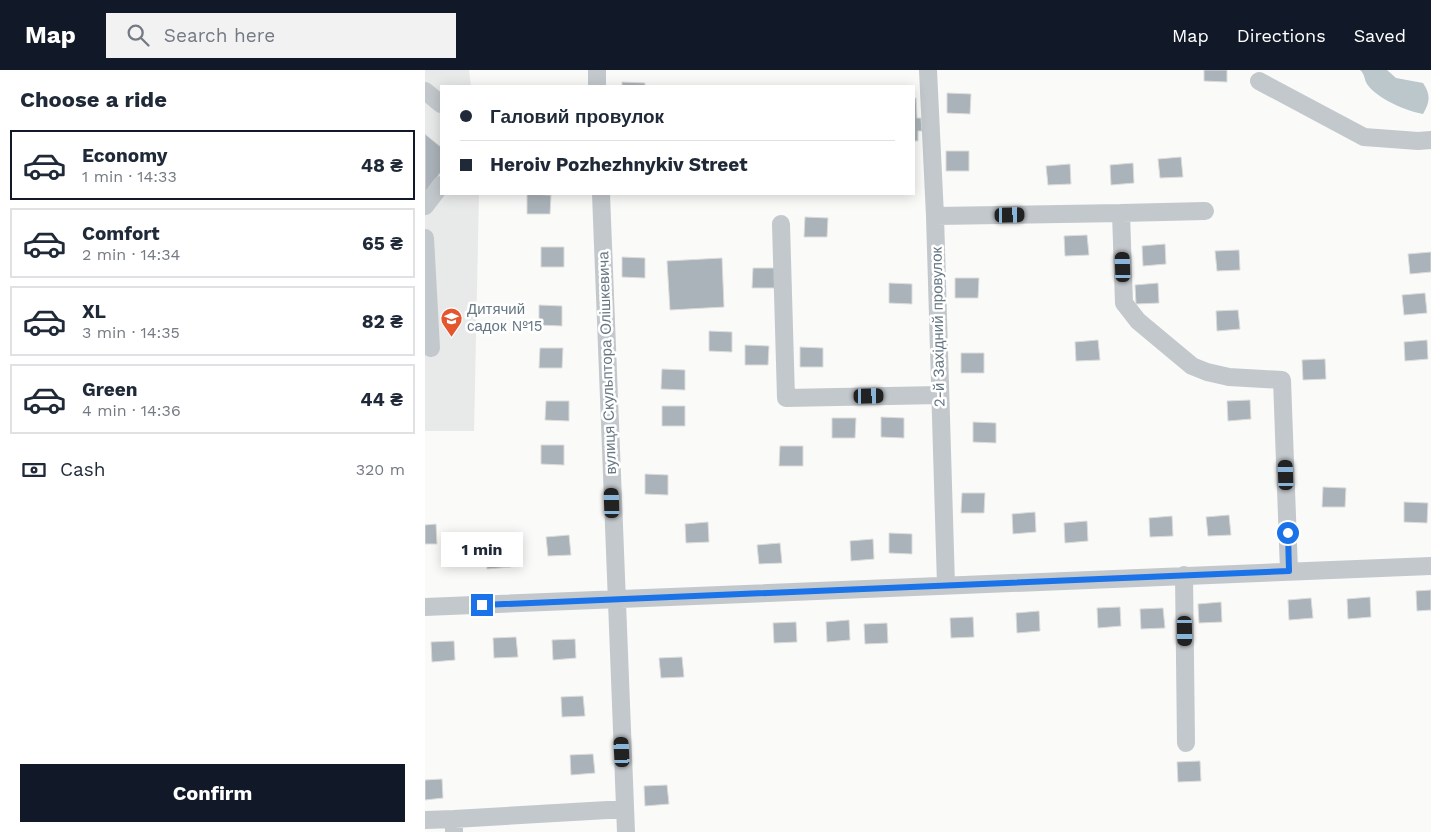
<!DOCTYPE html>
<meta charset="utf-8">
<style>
body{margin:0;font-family:"Work Sans",sans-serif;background:#f2f2f3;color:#1f2937;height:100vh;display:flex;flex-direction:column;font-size:19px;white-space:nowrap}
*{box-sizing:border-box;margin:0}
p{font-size:16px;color:#747a83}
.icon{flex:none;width:28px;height:28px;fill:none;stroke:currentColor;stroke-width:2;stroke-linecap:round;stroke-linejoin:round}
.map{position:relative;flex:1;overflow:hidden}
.details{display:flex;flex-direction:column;background:#fff;width:425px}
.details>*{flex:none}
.top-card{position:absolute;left:15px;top:15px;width:475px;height:110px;border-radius:0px;box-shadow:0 2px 12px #0003;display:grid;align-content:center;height:110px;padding:0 20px;background:#fff}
.end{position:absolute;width:22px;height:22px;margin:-11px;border:6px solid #1a73e8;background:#fff;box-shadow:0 0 0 2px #fff}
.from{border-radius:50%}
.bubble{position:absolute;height:35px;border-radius:0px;background:#fff;box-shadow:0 2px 12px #0003;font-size:16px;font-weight:700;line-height:35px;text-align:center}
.car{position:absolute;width:15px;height:30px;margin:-15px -8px;border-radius:6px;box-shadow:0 0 4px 1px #0007;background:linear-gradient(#222 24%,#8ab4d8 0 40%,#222 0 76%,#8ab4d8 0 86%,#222 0)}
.top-card b{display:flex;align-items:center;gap:18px;height:48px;font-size:19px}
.top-card b+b{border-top:1px solid #e0e1e3}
.top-card i{width:12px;height:12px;background:#1f2937}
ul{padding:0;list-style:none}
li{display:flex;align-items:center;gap:15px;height:70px;margin:0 10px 8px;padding:0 10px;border:2px solid #e0e1e3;border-radius:0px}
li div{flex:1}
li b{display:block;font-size:19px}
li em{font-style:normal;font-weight:700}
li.current{border-color:#111827}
li>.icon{width:45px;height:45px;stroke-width:1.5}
h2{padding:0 20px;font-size:22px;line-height:60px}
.pay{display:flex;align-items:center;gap:12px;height:55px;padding:0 20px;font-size:19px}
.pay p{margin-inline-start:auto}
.primary-button{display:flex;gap:10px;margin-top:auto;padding:10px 20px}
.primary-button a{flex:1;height:58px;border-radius:0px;background:#111827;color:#fff;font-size:20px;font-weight:700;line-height:58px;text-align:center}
header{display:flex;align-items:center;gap:30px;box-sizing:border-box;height:70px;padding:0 25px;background:#111827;color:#fff}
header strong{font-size:24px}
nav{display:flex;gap:28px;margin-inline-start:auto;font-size:18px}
.search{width:350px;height:45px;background:#f2f2f3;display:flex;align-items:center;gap:12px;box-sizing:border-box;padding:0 18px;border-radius:0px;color:#747a83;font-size:19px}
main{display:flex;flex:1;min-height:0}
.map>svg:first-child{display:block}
</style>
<header>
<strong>Map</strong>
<div class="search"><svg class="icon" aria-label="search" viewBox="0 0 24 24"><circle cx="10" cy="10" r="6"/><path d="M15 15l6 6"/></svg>Search here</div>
<nav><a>Map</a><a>Directions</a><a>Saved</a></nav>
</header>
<main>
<section class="details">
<h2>Choose a ride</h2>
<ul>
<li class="current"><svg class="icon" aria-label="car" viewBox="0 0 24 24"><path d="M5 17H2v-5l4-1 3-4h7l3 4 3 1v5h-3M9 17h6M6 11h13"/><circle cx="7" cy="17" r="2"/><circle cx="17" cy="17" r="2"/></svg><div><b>Economy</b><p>1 min · 14:33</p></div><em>48 ₴</em></li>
<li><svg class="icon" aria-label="car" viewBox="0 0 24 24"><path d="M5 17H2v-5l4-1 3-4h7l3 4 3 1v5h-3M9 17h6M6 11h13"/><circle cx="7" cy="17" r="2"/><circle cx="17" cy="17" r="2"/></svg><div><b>Comfort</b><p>2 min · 14:34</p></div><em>65 ₴</em></li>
<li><svg class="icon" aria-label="car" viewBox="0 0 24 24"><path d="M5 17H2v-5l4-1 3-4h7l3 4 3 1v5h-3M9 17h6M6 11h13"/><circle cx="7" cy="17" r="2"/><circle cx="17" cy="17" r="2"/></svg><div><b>XL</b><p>3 min · 14:35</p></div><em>82 ₴</em></li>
<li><svg class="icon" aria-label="car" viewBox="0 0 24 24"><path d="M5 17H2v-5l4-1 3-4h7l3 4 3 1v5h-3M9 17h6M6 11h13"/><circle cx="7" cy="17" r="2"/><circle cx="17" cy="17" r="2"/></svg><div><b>Green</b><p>4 min · 14:36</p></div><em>44 ₴</em></li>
</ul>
<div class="pay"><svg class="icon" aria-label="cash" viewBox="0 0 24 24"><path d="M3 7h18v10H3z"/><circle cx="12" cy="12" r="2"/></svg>Cash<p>320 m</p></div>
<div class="primary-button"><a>Confirm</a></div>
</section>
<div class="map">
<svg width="1006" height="762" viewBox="0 0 1006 762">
<rect width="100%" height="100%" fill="#fafaf8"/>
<path fill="#e8e9e9" d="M0 0H44L46 16H16V124H54L49 361H0Z"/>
<path fill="#bbc7cb" d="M935 0H962L971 8 998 13C1006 25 1005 32 998 44 982 41 952 29 942 14 939 9 940 4 935 0Z"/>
<path fill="#aab3b9" stroke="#dcdcda" d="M779 0H802V12L779 11Z
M197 12 220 13V16H197Z
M522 23 546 24 545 44 522 43Z
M489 28H491L492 48H496L497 61H493V71H489Z
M0 64 16 77V102L0 123Z
M521 81H544V101H521Z
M756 87 758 107 735 108 733 89Z
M708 93 709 113 686 115 685 95Z
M645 94 646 114 623 115 621 96Z
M102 124 126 125 125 144H102Z
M380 147 403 148 402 167H379Z
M662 165 664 185 640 186 639 166Z
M740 174 741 194 718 196 717 176Z
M116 177H139V197H116Z
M814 180 815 200 792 201 790 181Z
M1006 182V202L985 204 983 184Z
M197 187 220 188V208L197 207Z
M297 188 299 237 245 240 242 191Z
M328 198H351V218H327Z
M530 208H554L553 228H530Z
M464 213 487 214V234L464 233Z
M733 213 734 233 711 234 710 215Z
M1000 223 1002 243 979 245 977 225Z
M114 235 137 236V256L114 255Z
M813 240 815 259 792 261 791 241Z
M284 261 307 262V282L284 281Z
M673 270 675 290 651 291 650 272Z
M1002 270 1003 289 980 291 979 272Z
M320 275 344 276 343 295H320Z
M375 277 398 278V297H375Z
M115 278H138L137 298H114Z
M536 283H559V303H536Z
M900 289 901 309 878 310 877 290Z
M237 299 260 300V320L236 319Z
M825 330 826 349 803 351 802 331Z
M121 331H144V351L120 350Z
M237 336H260V356H237Z
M456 347 479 348V368L456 367Z
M407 348H431L430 368H407Z
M548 352 571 353V373L548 372Z
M116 375H139V395L116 394Z
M355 376H378V396H354Z
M220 404 243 405V425L220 424Z
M898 417 921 418 920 437H897Z
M537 423H560L559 443H536Z
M979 432 1003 433 1002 453 979 452Z
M610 442 611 462 588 464 587 444Z
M804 445 806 465 783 466 781 447Z
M747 446 748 466 725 467 724 448Z
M662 451 663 471 640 473 639 453Z
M283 452 284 472 261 473 260 454Z
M11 454 12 474H0V455Z
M464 463 487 464V484L464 483Z
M144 465 146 485 123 486 121 467Z
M448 469 449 489 426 491 425 471Z
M355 473 357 493 334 494 332 475Z
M84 477 86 497 62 499 61 479Z
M1006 520V540L992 541 991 521Z
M945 527 946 547 923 549 922 529Z
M886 528 888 548 864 550 863 530Z
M796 532 797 552 774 553 773 534Z
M695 537 696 556 673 558 672 538Z
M738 538 740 558 716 559 715 539Z
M614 541 615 561 592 563 591 543Z
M548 547 549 567 526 568 525 548Z
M424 550 425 570 402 572 401 552Z
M371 552 372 572 349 573 348 553Z
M462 553 463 573 440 574 439 554Z
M91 567 93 587 69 588 68 568Z
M150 569 151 588 128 590 127 570Z
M29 571 30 590 7 592 6 572Z
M257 587 259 607 236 608 234 588Z
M158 626 160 646 137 647 136 627Z
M168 684 170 703 146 705 145 685Z
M775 691 776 711 753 712 752 692Z
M17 709 18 728 0 730V710Z
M242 715 244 734 220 736 219 716Z"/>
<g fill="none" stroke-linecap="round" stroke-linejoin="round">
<path stroke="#c3c8cc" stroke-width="18" d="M172 0V16
M503 0 510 146 521 515
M834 11 939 67 993 71 1006 70
M0 21 16 34
M176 124 201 762
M0 136 16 115
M696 143 780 141
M510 146 696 143 699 233 713 251 767 296 782 302 804 307 857 310 864 501
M356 154 361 328 515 325
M0 168 6 278
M759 505 761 673
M0 537 1006 496
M29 749 200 739
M0 750 29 749V762"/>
</g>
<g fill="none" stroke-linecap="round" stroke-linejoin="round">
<path stroke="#1a73e8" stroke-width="6" d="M57 535 864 501 863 463"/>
</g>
<defs>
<symbol id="school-pin" viewBox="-11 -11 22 30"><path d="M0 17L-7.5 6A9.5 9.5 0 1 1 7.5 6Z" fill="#e4572e" stroke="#fff"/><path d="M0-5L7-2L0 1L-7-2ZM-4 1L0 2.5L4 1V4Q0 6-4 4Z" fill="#fff"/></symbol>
</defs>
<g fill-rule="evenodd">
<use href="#school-pin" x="14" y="236" width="25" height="34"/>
</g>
<g text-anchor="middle" stroke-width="5" stroke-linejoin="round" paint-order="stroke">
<g font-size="15" fill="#657683" stroke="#fff" text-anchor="start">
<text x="42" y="244">Дитячий<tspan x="42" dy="17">садок №15</tspan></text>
</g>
<g font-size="15" fill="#657683" stroke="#fff">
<text transform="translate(513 257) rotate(-91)" y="5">2-й Західний провулок</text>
<text transform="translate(182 293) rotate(-92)" y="5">вулиця Скульптора Олішкевича</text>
</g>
</g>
</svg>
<i class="end from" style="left:863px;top:463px"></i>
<i class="end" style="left:57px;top:535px"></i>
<div class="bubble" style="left:16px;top:462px;width:82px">1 min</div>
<i class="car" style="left:585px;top:145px;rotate:89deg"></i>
<i class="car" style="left:698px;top:197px;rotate:358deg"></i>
<i class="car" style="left:444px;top:326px;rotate:89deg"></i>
<i class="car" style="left:861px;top:405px;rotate:358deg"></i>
<i class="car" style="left:187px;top:433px;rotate:358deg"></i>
<i class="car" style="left:760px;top:561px;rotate:179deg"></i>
<i class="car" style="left:197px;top:682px;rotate:357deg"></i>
<div class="top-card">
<b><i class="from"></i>Галовий провулок</b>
<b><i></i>Heroiv Pozhezhnykiv Street</b>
</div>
</div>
</main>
